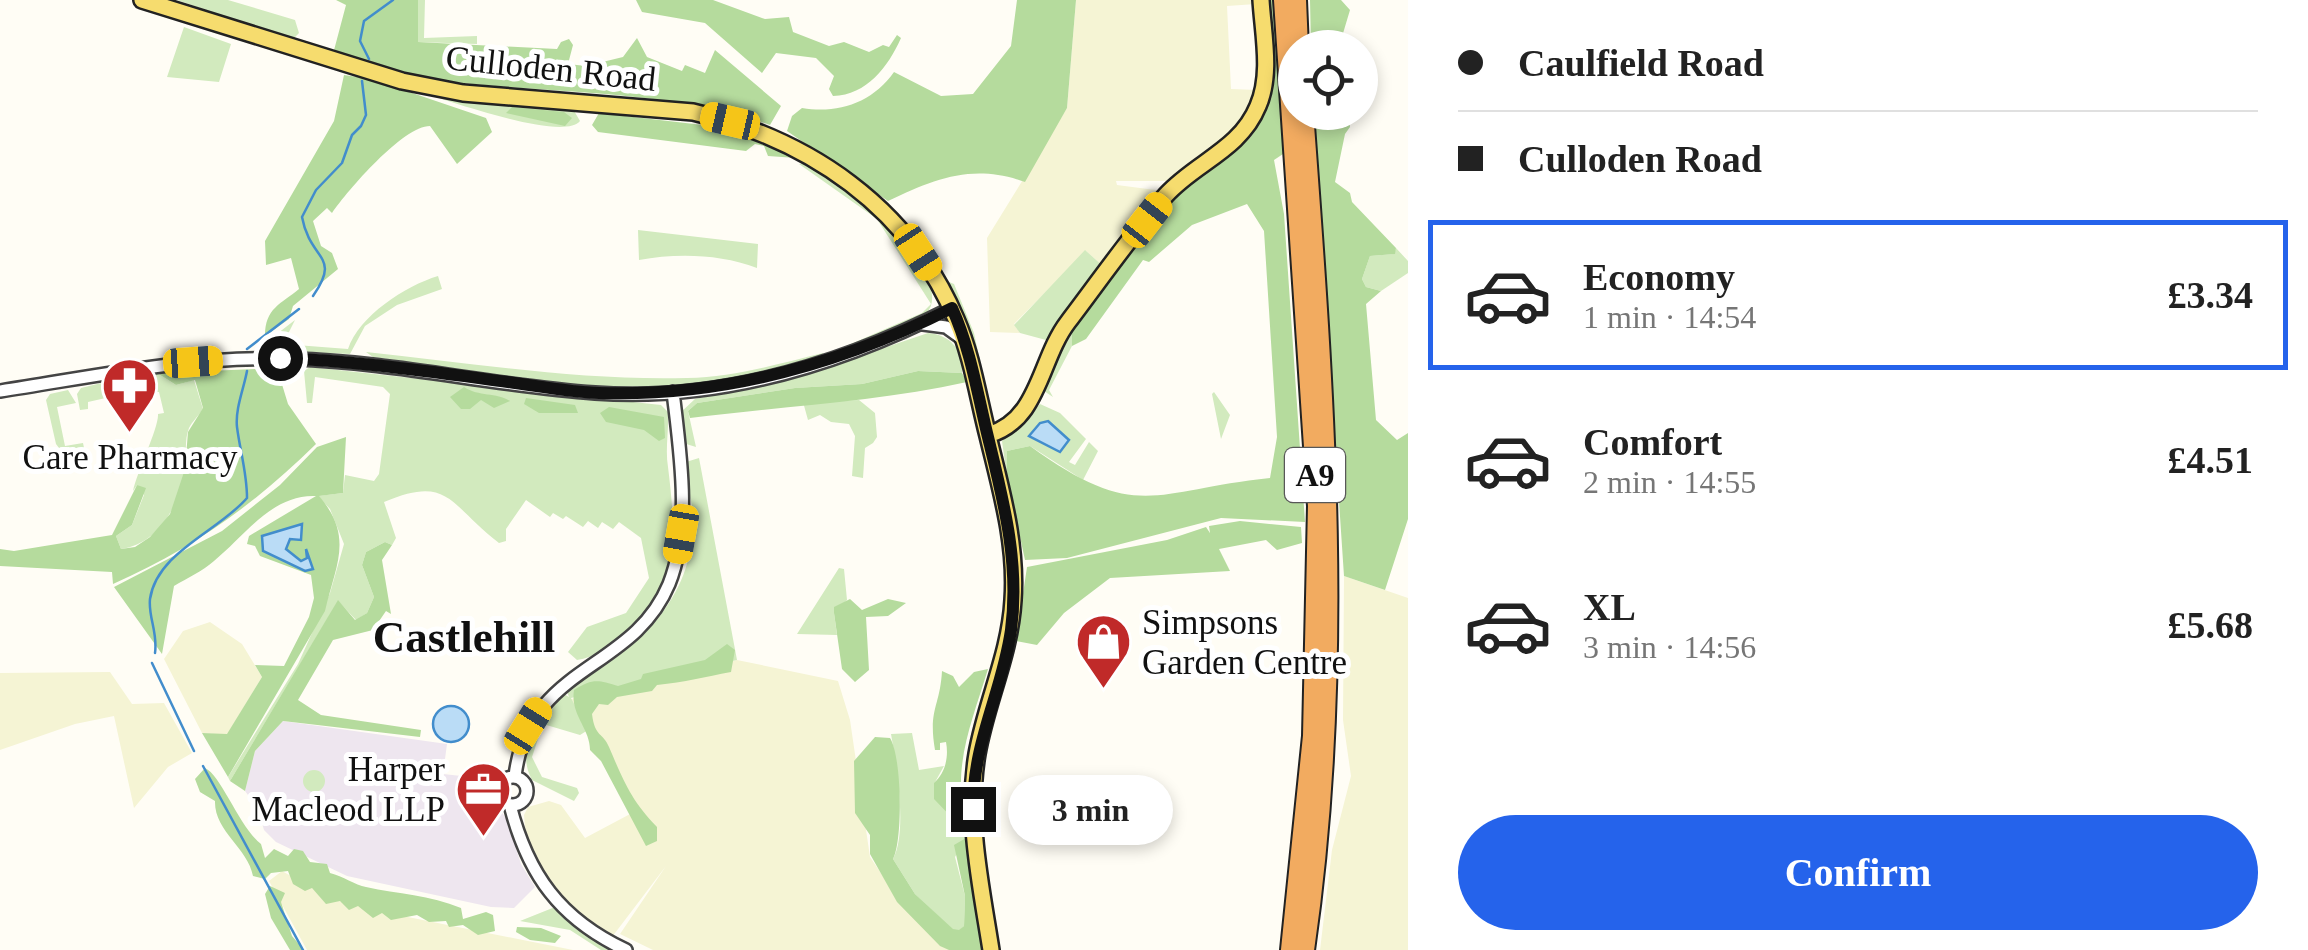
<!DOCTYPE html>
<meta charset="utf-8">
<style>
body{margin:0;font-family:Georgia,serif;background:#f2f2f2;color:#222;height:100vh;display:flex;flex-direction:column;font-size:38px;white-space:nowrap}
*{box-sizing:border-box;margin:0}
p{font-size:32px;color:#767676}
.icon{flex:none;width:55px;height:55px;fill:none;stroke:currentColor;stroke-width:2;stroke-linecap:round;stroke-linejoin:round}
.map{position:relative;flex:1;overflow:hidden}
.sheet{display:flex;flex-direction:column;background:#fff;width:900px}
.sheet>*{flex:none}
.banner{display:grid;align-content:center;height:220px;padding:0 50px;background:#fff}
.buttons{position:absolute;left:1278px;top:30px;display:grid;gap:20px}
.buttons a{display:grid;place-items:center;width:100px;height:100px;border-radius:50%;background:#fff;box-shadow:0 5px 15px #0003;font-size:50px}
.end{position:absolute;width:45px;height:45px;margin:-22px;border:12px solid #111;background:#fff;box-shadow:0 0 0 5px #fff}
.from{border-radius:50%}
.bubble{position:absolute;height:70px;border-radius:35px;background:#fff;box-shadow:0 5px 15px #0003;font-size:32px;font-weight:800;line-height:70px;text-align:center}
.car{position:absolute;width:30px;height:60px;margin:-30px -15px;border-radius:12px;box-shadow:0 0 8px 2px #0007;background:linear-gradient(#f5c518 24%,#345 0 40%,#f5c518 0 76%,#345 0 86%,#f5c518 0)}
.banner b{display:flex;align-items:center;gap:35px;height:95px;font-size:38px}
.banner b+b{border-top:2px solid #e0e0e0}
.banner i{width:25px;height:25px;background:#222}
ul{padding:0;list-style:none}
li{display:flex;align-items:center;gap:30px;height:150px;margin:0 20px 15px;padding:0 30px;border:5px solid transparent;border-radius:0px}
li div{flex:1}
li b{display:block;font-size:38px}
li em{font-style:normal;font-weight:800}
li.current{border-color:#2563eb}
li>.icon{width:90px;height:90px;stroke-width:1.5}
.action{display:flex;gap:20px;margin-top:auto;padding:20px 50px}
.action a{flex:1;height:115px;border-radius:60px;background:#2563eb;color:#fff;font-size:40px;font-weight:800;line-height:115px;text-align:center}
main{display:flex;flex:1;min-height:0}
.map>svg:first-child{display:block}
</style>
<main>
<div class="map">
<svg width="1408" height="950" viewBox="0 0 1408 950">
<rect width="100%" height="100%" fill="#fffdf5"/>
<path fill="#eee6ef" d="M283 721 447 744 443 774 480 778 479 793 497 805 507 820 521 864 535 887 514 908 491 907 347 876 276 842 264 830 257 807 245 791 255 751Z"/>
<path fill="#f5f4d4" d="M1076 0H1255L1256 4 1227 6 1231 89 1257 90 1243 124 1171 181H1116L1117 185 1163 191 1104 267 1086 251 1014 324 1020 333 990 332 987 238 1067 108Z
M1344 576 1408 598V950H1320L1332 850 1351 776 1343 720Z
M210 622 242 644 262 677 227 735 202 733 164 659 183 631Z
M737 660 838 681 850 720 870 857 893 891 950 950H653L620 934 666 866 612 937 560 900 536 865 526 838 524 815 528 807 549 801 561 805 585 838 632 813 571 699Z
M110 672 132 704 164 703 192 753 168 767 134 808 114 716 75 724 0 750V673Z
M282 871 321 893 368 909 573 950H307L269 881Z"/>
<path fill="#d2eabe" d="M177 0H228L295 20 299 33 292 40Z
M418 0H425L424 38 477 36V44L417 42Z
M184 27 231 44 219 82 167 77Z
M411 89 573 109 580 121C562 143 439 97 411 89Z
M807 163C837 180 961 276 926 314L841 351 837 350 922 313 931 304 877 219 799 164Z
M638 230 758 244 757 268C720 254 677 253 639 260Z
M1396 248 1408 261V273L1381 291 1366 287 1362 279 1370 256 1394 254Z
M1085 250 1104 267 1046 340 1020 333 1014 325Z
M438 276 442 289 397 305 365 326 350 354 256 350 295 320 283 344 348 349C359 316 405 286 438 276Z
M949 282 954 284 974 333 986 389 946 286Z
M1072 324V346L1049 390 1053 397 1044 391Z
M928 333C952 335 964 352 962 373L918 371 862 384 795 388 697 403 688 411 696 447 683 443 680 413 695 399 795 378Z
M366 352C472 363 581 381 687 378 734 377 778 364 823 353L821 358C779 368 737 379 694 384 588 395 478 371 373 357Z
M310 367 661 405 668 412C669 431 665 449 668 467 676 532 680 586 624 634 611 645 594 658 577 660L568 652 587 627 626 613 649 578 641 538 619 522 613 529 602 522 598 528 588 521 583 527 566 516 563 519 553 513 550 517 526 500 506 529V541L499 543C449 505 450 474 384 502L396 538 392 545 385 542 366 552 362 565 374 597 367 613 356 620 338 601 230 781 228 777 298 664 330 593 344 544 330 509 318 496 343 493 345 475 374 481 379 474 390 394 383 387 315 377 312 403H307L304 371Z
M157 373 176 385 194 380 203 409C199 415 192 422 189 428 184 440 187 455 185 468 181 503 159 544 121 549L116 536 132 525 144 495 137 485 133 491C137 472 159 427 158 414L164 413 159 392H130L127 376Z
M126 377 129 400 121 401 119 395 88 402V409L80 410 77 394 81 388Z
M68 390 76 403 57 407 65 446 83 443 87 462 68 460 56 444 46 400 50 394Z
M1214 392 1230 415 1221 439 1212 394Z
M859 400 875 413 877 437 873 443 865 448 863 478 852 476 855 436 849 424 831 422 820 415 808 420 803 402Z
M1040 404 1060 413 1086 439 1069 462 1075 465 1089 442 1098 451 1083 480 1030 446 1007 451V477L1002 441Z
M699 458 737 660 571 698 588 730 580 735 543 724 532 757 542 777 577 788 579 793 574 801 532 780C513 745 545 719 564 694L569 697 567 692 574 685C639 647 695 599 693 516 692 498 684 480 686 462Z
M839 568 844 569 847 600 834 613 837 635 797 634Z
M912 733 919 770 944 766 934 784 959 825 964 820 966 838 955 857 965 896 964 926 960 930H953L915 894 893 859C908 832 896 762 891 734Z
M303 781a11 11 0 1 1 22 0a11 11 0 1 1-22 0Z
M555 907 620 950H601L570 930 520 921Z"/>
<path fill="#b5db9d" d="M336 0H418V42L557 49 561 42 569 39 573 45 568 64 586 66 623 57 637 38 647 57 682 71 685 65 705 73 715 50 781 106 770 125C660 87 543 95 429 79 397 74 364 63 333 54L346 5Z
M636 0H713L765 19 789 17 793 32 829 46 844 42 869 52 883 45 889 47 897 35 901 38C888 67 867 95 833 96L829 89 834 76 816 58 776 53 762 73 705 23 642 12Z
M1017 0H1076L1067 108 1025 182C972 163 935 179 888 201L787 131 792 116 802 108C838 114 872 103 894 72L941 96 973 94 1011 46Z
M1265 0H1274L1283 154 1274 160 1284 214 1305 522 1221 518 1067 558 1025 560 1007 477V451L1030 446C1138 524 1153 490 1270 478L1277 437 1264 231 1247 204 1192 225 1149 262 1143 260 1086 339 1072 346V324L1163 206 1250 138 1265 114 1271 94Z
M1310 0H1341L1350 10 1341 40 1349 47H1311Z
M344 75 371 79 486 118 492 132 457 164 430 126C403 126 348 190 332 213L327 208 313 221 321 246 332 253 338 269 293 306 289 319 265 336C265 308 281 304 299 289L291 258 266 265 265 241 334 121Z
M512 107 564 112 572 118 565 126 506 113Z
M599 113 720 127 796 158 768 156 764 146 755 144 746 151 598 132 592 125Z
M1313 113H1349L1350 127 1345 134 1335 182 1350 193 1352 202 1396 248 1395 254 1370 256 1362 279 1366 287 1381 291 1366 304 1376 420 1397 440 1408 433V519L1385 590 1344 576Z
M277 368 288 404 316 444C254 505 192 549 113 584L112 572 0 566V549L14 551 112 535 137 485 146 488 132 525 116 536 121 549 135 547 150 537 170 514 185 469 188 432 203 408 195 380 176 385 157 373Z
M918 371 962 373 967 382C876 402 784 406 690 418L688 411 697 403 795 388 862 384Z
M464 387C479 397 496 392 510 401L494 408 481 400 470 409H461L450 397Z
M526 398 575 405 578 413H539L524 404Z
M609 407 664 417 665 438 659 441 644 430 606 422 600 413Z
M346 437 343 493 319 496C354 537 336 564 325 611L228 777 202 733 227 734 262 677 255 665 284 666 309 617 314 598 311 575 260 556 255 546 247 544 249 536 316 496C272 494 246 535 214 561 203 571 187 578 174 586L162 654 114 587 222 531 280 485 317 447Z
M1240 521 1301 527 1302 543 1277 550 1266 540 1219 549 1230 571 1110 578 1064 613 1037 645 1016 641 1027 567 1167 540 1206 527 1210 533 1209 526Z
M385 542 392 545 382 560 391 614 386 611 373 630 333 640 298 700 321 715 421 730 420 737 283 721 255 751 245 791 230 781 338 600 355 620 367 613 374 597 362 565 366 552Z
M850 599 862 610 888 599 906 603 888 616 866 617 869 670 855 682 842 669 834 613V607Z
M727 644 735 650 731 672C705 677 685 682 657 685L652 691 617 697 608 705 599 704 592 714C595 738 603 732 609 747 624 782 631 800 657 827V841L646 846 601 761 590 750C590 728 570 715 574 690 593 678 598 680 618 686L641 679 643 674 705 660Z
M988 669C973 719 952 765 965 818L959 825 934 799V783C945 773 949 758 946 742L940 743V750H935C928 709 940 707 942 671L953 676 959 687 974 672Z
M875 737 890 738C902 757 903 840 893 859L915 894 953 929 959 930 964 926 965 896 954 845 966 838 985 950H949L940 946 897 902 870 854V835L855 813 854 761Z
M205 768C221 775 240 828 261 844L265 858 274 849 288 856 294 849 303 851 310 862 327 864 330 873C343 876 355 885 366 887 398 894 430 895 461 908L463 919 486 912 493 915 495 931 478 935 463 925 449 927 446 921 429 922 417 915 391 920 382 913 373 918 358 906 349 910 340 901 326 904 312 888 305 891 293 884 288 871 271 873 265 879 253 876C248 848 214 831 215 801L200 792 195 779Z
M270 886 285 893 281 902 292 936 304 950H290L271 918 265 894Z
M517 927 541 928 561 936 555 943 530 940 516 932Z"/>
<path fill="#badcf6" stroke="#428dcc" stroke-width="2.5" d="M1048 421 1069 440 1060 452 1029 436 1040 423Z
M302 524 301 540 290 539 286 549 301 561 307 558 306 549 313 569 305 571 263 551 262 536Z
M433 724a18 18 0 1 1 36 0a18 18 0 1 1-36 0Z"/>
<g fill="none" stroke-linecap="round" stroke-linejoin="round">
<path stroke="#428dcc" stroke-width="2.5" d="M369 59 360 41 364 21 393 0
M313 296C342 255 310 261 302 217L316 190 342 163 352 135 361 126 366 115 362 81
M247 349 299 309
M155 653C158 632 148 617 150 599 157 552 219 531 247 498 247 473 240 451 237 427 235 409 244 388 247 371
M152 663 194 751
M203 766 303 950"/>
<defs>
<path id="minor" d="M923 324 946 327 964 340
M0 391C98 376 193 355 293 359 395 362 494 386 595 393 719 402 842 364 952 308
M515 776C529 663 632 673 669 584 692 526 680 452 673 392
M499 791a14 14 0 1 1 28 0a14 14 0 1 1-28 0Z
M510 805C528 875 560 919 626 950"/>
<path id="major" d="M142 0 402 81 463 93 693 112C809 139 909 207 956 319 972 356 978 397 988 436 1001 490 1017 544 1013 600 1010 654 986 702 977 754 966 819 981 886 991 950
M988 435C1040 420 1039 360 1068 322 1100 280 1131 235 1166 195 1196 162 1240 150 1258 106 1272 74 1263 34 1261 0"/>
<path id="highway" d="M1283 0 1317 506 1312 736 1290 950
M1297 0 1299 48
M1304 112C1325 393 1346 670 1305 950"/>
</defs>
<use href="#minor" stroke="#444" stroke-width="16"/>
<use href="#major" stroke="#222" stroke-width="20"/>
<use href="#highway" stroke="#222" stroke-width="22"/>
<use href="#minor" stroke="#fff" stroke-width="11"/>
<use href="#major" stroke="#f6dc6e" stroke-width="15"/>
<use href="#highway" stroke="#f2ab60" stroke-width="18"/>
</g>
<g fill="none" stroke-linecap="round" stroke-linejoin="round">
<path stroke="#111" stroke-width="12" d="M280 358C357 361 432 372 508 382 538 386 569 392 599 393 724 397 841 364 952 308 970 348 977 391 987 433 1003 499 1020 562 1011 630 1002 693 973 740 973 809"/>
</g>
<defs>
<symbol id="pharmacy-pin" viewBox="-11 -11 22 30"><path d="M0 17L-7.5 6A9.5 9.5 0 1 1 7.5 6Z" fill="#c02a29" stroke="#fff"/><path d="M-2-6h4v4h4v4h-4v4h-4v-4h-4v-4h4Z" fill="#fff"/></symbol>
<symbol id="shop-pin" viewBox="-11 -11 22 30"><path d="M0 17L-7.5 6A9.5 9.5 0 1 1 7.5 6Z" fill="#c02a29" stroke="#fff"/><path d="M-5-2.5h2.3a2.7 3.5 0 0 1 5.4 0H5L5.5 6h-11ZM-1.5-2.5h3a1.5 2.3 0 0 0-3 0Z" fill="#fff"/></symbol>
<symbol id="office-pin" viewBox="-11 -11 22 30"><path d="M0 17L-7.5 6A9.5 9.5 0 1 1 7.5 6Z" fill="#c02a29" stroke="#fff"/><path d="M-6-3h4V-5.5h4V-3h4V5H-6ZM-1-4.5V-3h2v-1.5ZM-6 0V1H6V0Z" fill="#fff"/></symbol>
</defs>
<g fill-rule="evenodd">
<use href="#pharmacy-pin" x="98" y="354" width="63" height="86"/>
<use href="#shop-pin" x="1072" y="610" width="63" height="86"/>
<use href="#office-pin" x="452" y="758" width="63" height="86"/>
</g>
<g text-anchor="middle" stroke-width="10" stroke-linejoin="round" paint-order="stroke">
<rect fill="#fff" stroke="#585858" stroke-width="2.5" x="1285" y="448" width="60" height="54" rx="8"/>
<g font-size="32" font-weight="bold" fill="#111">
<text x="1315" y="486">A9</text>
</g>
<g font-size="35" fill="#111" stroke="#fff">
<text transform="translate(551 68) rotate(6)" y="12">Culloden Road</text>
</g>
<g font-size="35" fill="#111" stroke="#fff">
<text x="130" y="469">Care Pharmacy</text>
<text x="1142" y="634" text-anchor="start">Simpsons<tspan x="1142" dy="40">Garden Centre</tspan></text>
<text x="445" y="781" text-anchor="end">Harper<tspan x="445" dy="40">Macleod LLP</tspan></text>
</g>
<g font-size="45" font-weight="bold" fill="#111" stroke="#fff">
<text x="464" y="652">Castlehill</text>
</g>
</g>
</svg>
<div class="buttons">
<a><svg class="icon" aria-label="locate" viewBox="0 0 24 24"><circle cx="12" cy="12" r="6"/><path d="M12 2v4M12 18v4M2 12h4M18 12h4"/></svg></a>
</div>
<i class="end from" style="left:280px;top:358px"></i>
<i class="end" style="left:973px;top:809px"></i>
<div class="bubble" style="left:1008px;top:775px;width:165px">3 min</div>
<i class="car" style="left:730px;top:121px;rotate:283deg"></i>
<i class="car" style="left:1147px;top:220px;rotate:38deg"></i>
<i class="car" style="left:918px;top:252px;rotate:147deg"></i>
<i class="car" style="left:193px;top:362px;rotate:86deg"></i>
<i class="car" style="left:681px;top:534px;rotate:190deg"></i>
<i class="car" style="left:528px;top:726px;rotate:32deg"></i>
</div>
<section class="sheet">
<div class="banner">
<b><i class="from"></i>Caulfield Road</b>
<b><i></i>Culloden Road</b>
</div>
<ul>
<li class="current"><svg class="icon" aria-label="car" viewBox="0 0 24 24"><path d="M5 17H2v-5l4-1 3-4h7l3 4 3 1v5h-3M9 17h6M6 11h13"/><circle cx="7" cy="17" r="2"/><circle cx="17" cy="17" r="2"/></svg><div><b>Economy</b><p>1 min · 14:54</p></div><em>£3.34</em></li>
<li><svg class="icon" aria-label="car" viewBox="0 0 24 24"><path d="M5 17H2v-5l4-1 3-4h7l3 4 3 1v5h-3M9 17h6M6 11h13"/><circle cx="7" cy="17" r="2"/><circle cx="17" cy="17" r="2"/></svg><div><b>Comfort</b><p>2 min · 14:55</p></div><em>£4.51</em></li>
<li><svg class="icon" aria-label="car" viewBox="0 0 24 24"><path d="M5 17H2v-5l4-1 3-4h7l3 4 3 1v5h-3M9 17h6M6 11h13"/><circle cx="7" cy="17" r="2"/><circle cx="17" cy="17" r="2"/></svg><div><b>XL</b><p>3 min · 14:56</p></div><em>£5.68</em></li>
</ul>
<div class="action"><a>Confirm</a></div>
</section>
</main>
